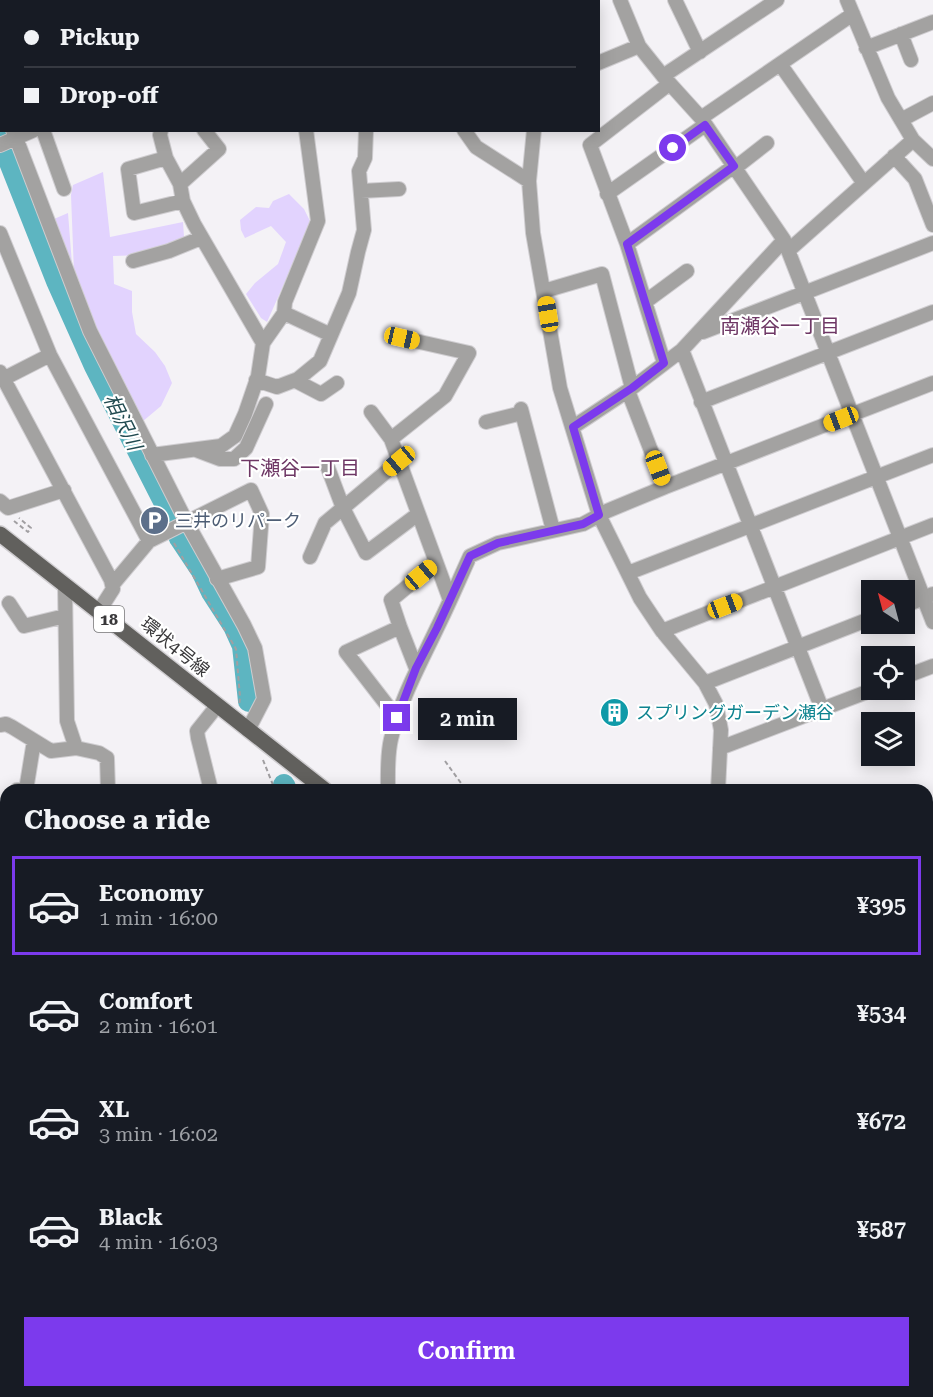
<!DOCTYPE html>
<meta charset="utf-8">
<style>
body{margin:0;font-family:"Roboto Serif","Noto Sans JP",serif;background:#20242c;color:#f1f3f6;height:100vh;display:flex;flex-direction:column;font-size:22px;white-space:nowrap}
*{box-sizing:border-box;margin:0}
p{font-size:20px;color:#9ea1a6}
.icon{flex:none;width:33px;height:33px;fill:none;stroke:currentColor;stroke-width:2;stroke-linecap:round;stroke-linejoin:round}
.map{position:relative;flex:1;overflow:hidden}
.panel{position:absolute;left:0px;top:784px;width:933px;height:614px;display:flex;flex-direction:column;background:#171b24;border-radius:18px 18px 0 0;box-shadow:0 3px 15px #0003}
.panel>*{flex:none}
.hud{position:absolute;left:0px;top:0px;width:600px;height:132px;box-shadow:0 3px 15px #0003;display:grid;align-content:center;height:132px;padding:0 24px;background:#171b24}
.needle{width:39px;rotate:324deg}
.buttons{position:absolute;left:861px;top:580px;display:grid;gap:12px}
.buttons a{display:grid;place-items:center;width:54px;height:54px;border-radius:0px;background:#171b24;box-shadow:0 3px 15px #0003;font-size:30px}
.end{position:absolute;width:27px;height:27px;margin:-14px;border:8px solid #7c3aed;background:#fff;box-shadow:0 0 0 3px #fff}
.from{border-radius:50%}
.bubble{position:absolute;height:42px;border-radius:0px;background:#171b24;box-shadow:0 3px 15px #0003;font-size:20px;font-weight:600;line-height:42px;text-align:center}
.car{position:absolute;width:18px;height:36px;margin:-18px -9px;border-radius:8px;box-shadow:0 0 4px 2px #0007;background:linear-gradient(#f5c518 24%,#345 0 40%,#f5c518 0 76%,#345 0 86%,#f5c518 0)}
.hud b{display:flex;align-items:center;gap:21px;height:57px;font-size:22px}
.hud b+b{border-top:2px solid #363941}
.hud i{width:15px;height:15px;background:#f1f3f6}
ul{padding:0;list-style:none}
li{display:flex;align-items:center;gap:18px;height:99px;margin:0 12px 9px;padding:0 12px;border:3px solid transparent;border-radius:0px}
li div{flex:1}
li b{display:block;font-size:22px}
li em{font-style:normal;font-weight:600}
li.active{border-color:#7c3aed}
li>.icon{width:54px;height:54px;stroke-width:1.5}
h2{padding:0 24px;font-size:27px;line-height:72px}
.button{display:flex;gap:12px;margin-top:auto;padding:12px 24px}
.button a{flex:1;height:69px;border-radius:0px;background:#7c3aed;color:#fff;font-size:24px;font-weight:600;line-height:69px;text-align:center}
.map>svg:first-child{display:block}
</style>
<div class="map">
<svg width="933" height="1397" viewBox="0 0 933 1397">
<rect width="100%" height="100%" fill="#f4f2f6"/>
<path fill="#e2d3fe" d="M3 0H102L4 2Z
M103 172 110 237 183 222 184 237 144 255 113 256 114 284 132 291V312L136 334 155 352 165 366 172 383 161 406 142 422 91 318 74 273 71 195 73 185Z
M289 194 304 209 311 223 267 322 261 318 246 294 255 283 278 264 286 242 271 226 245 238 241 230 240 220 256 207 269 208 273 201Z
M68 213 72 264 54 219Z"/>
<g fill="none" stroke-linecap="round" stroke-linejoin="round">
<path stroke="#5db5c1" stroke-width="22" d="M0 137 57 281 95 366 172 517 180 538 202 571 212 592 234 626 243 646 249 701
M284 785 286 790
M416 1392 417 1397"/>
<defs>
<path id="minor" d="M135 0 136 2
M232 0 234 2
M364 0 365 2
M536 0V2
M620 0 639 46 663 76 701 118 784 240 933 622
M675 0 700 52
M847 0 888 98 913 140 933 159
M456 2 459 0
M901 34 911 60
M866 48 933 22
M598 63 639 46
M780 64 863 182
M663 76 777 0
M0 102 2 105
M701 118 853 14
M901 120 933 103
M13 130 90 331 187 523 244 625 255 648 264 699 248 730
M43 130 64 189
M464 130 476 147 529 181
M534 130 529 181 533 233 560 388 599 515 640 598 662 631 705 683 716 704 721 730 718 790
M0 145 34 130
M894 156 915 179 933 225
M166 158 128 169 134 213 183 201
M735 168 767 143
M180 184 219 149 204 130
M361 191 399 189
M607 194 705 125
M0 233 50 355 149 541
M627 244 734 166
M789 250 913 140
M133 261 169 251 201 238
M544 291 602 274 632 388
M645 302 687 271
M284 313 331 335
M703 332 933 243
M263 343 284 313 285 302 318 221 306 130
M682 350 822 709
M664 363 627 244 590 145 669 84
M0 372 111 580 113 589 99 611
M3 379 50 355
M256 380 277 387 298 379 320 361 349 293 358 252 364 230 359 171 365 158 366 130
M296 381 321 394 337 383
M628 391 665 487
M701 402 933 312
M521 409 553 530
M371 412 391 439 450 600
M486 422 522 413
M573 427 632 388 682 350 784 240
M391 439 445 396 469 353 402 338
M196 450 220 459H234L246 448 266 404
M152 455 221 446 235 436 245 414 258 376 263 343 194 224 183 201 180 184 166 158 160 135 161 130
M328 468 343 508 366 553 418 514
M0 501 8 508 64 490
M310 557 325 523 399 461
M628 573 933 455
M113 584 149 541 251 490 262 514 258 567 217 579
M65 585 67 721 76 748 99 753 107 758 108 790
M9 603 24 626 65 616
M904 606 933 594
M662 631 933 525
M416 668 400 627 391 600 436 563
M904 677 933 666
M705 683 872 618
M397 718 346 652 400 627
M0 725 6 724 12 727 51 751 76 748
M720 748 872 690
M17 790H26L34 741
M211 790 198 738 197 731 217 706
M388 790C388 773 387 756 391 739 400 700 420 664 437 628 449 604 459 580 470 556L498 543 583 524 607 511 665 487 933 383
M0 825H6
M0 896H6
M927 983H933
M0 1086 6 1089
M0 1162 6 1151
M0 1262 6 1265
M0 1332 6 1335
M927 1387 933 1384
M114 1392 123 1397
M424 1392V1397
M579 1392 580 1397
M642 1392 643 1397
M703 1392 704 1397
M59 1397 60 1392
M74 1397 75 1392
M397 1397V1392
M469 1397 470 1392
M520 1397 521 1392
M902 1397 914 1392"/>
<path id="major" d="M0 534 325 790
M927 1323 933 1330"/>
</defs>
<use href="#minor" stroke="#cfcdd0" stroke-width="16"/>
<use href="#major" stroke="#cfcdd0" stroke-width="18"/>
<path stroke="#a19fa2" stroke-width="2" stroke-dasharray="4.5 3" stroke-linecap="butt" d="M14 521 28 532 31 528 19 518
M174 543 236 649 240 697 239 706
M263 760 275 790
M445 761 466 790"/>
<use href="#minor" stroke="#a3a2a1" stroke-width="14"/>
<use href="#major" stroke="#61605d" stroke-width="15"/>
</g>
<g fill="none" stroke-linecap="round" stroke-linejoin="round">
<path stroke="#7c3aed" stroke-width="8" d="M397 718 416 668 437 628 470 556 498 543 583 524 599 515 573 427 632 388 664 363 627 244 734 166 705 125 673 148"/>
</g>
<defs>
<symbol id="parking-disc" viewBox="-11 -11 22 22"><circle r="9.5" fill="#5c6f8a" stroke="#fff"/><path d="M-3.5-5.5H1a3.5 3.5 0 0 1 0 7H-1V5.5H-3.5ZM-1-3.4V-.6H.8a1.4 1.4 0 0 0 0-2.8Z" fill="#fff"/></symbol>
<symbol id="building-disc" viewBox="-11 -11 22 22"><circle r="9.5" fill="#0f9aa8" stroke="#fff"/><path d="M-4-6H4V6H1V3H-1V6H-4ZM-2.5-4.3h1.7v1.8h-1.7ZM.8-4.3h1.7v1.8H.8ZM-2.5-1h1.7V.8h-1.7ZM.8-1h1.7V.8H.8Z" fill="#fff"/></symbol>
</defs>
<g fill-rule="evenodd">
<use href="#parking-disc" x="138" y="504" width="33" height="33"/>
<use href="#building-disc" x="598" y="696" width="33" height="33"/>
</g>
<g text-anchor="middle" stroke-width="4.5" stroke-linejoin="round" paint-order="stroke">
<rect fill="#fff" stroke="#747475" stroke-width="1.5" x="94" y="606" width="30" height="26" rx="4.5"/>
<g font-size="16" font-weight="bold" fill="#39383a">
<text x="109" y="625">18</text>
</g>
<g font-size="18" fill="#4e5e75" stroke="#fff" text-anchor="start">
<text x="175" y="527">三井のリパーク</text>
</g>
<g font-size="18" fill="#39383a" stroke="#fff">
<text transform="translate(175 647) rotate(39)" y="6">環状4号線</text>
</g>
<g font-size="18" fill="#0d838f" stroke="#fff" text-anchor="start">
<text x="636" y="719">スプリングガーデン瀬谷</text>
</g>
<g font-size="20" fill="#6e3765" stroke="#fff">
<text x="780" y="333">南瀬谷一丁目</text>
<text x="300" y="475">下瀬谷一丁目</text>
</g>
<g font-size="20" font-style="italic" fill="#224b51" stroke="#fff">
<text transform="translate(123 422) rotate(64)" y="7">相沢川</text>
</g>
</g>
</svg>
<div class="buttons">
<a><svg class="needle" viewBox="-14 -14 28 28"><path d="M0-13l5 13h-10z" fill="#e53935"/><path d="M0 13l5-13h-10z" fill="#9ea1a6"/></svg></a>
<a><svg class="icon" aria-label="locate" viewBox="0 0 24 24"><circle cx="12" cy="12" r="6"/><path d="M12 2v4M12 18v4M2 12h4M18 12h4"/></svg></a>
<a><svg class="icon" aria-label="layers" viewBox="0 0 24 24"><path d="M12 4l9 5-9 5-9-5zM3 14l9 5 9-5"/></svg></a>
</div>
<i class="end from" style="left:673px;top:148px"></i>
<i class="end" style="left:397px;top:718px"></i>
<div class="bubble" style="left:418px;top:698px;width:99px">2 min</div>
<i class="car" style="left:548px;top:314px;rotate:351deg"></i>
<i class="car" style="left:402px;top:338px;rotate:103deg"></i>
<i class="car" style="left:841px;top:419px;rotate:249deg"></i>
<i class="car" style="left:399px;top:461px;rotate:230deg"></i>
<i class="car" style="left:658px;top:468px;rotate:159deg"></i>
<i class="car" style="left:421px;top:575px;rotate:50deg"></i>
<i class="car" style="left:725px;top:606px;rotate:69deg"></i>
<div class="hud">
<b><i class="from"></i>Pickup</b>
<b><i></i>Drop-off</b>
</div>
<section class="panel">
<h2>Choose a ride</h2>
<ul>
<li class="active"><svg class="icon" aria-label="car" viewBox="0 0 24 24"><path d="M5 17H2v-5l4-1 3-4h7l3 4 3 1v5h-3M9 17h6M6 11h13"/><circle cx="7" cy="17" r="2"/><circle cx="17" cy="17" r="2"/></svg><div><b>Economy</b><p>1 min · 16:00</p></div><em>¥395</em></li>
<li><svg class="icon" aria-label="car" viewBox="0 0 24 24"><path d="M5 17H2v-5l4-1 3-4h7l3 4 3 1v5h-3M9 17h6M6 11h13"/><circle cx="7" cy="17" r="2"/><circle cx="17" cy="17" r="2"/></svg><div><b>Comfort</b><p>2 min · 16:01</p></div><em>¥534</em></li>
<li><svg class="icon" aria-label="car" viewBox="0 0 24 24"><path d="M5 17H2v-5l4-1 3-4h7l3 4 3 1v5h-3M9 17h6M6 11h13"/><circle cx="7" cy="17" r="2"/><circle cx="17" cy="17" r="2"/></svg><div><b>XL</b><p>3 min · 16:02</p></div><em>¥672</em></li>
<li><svg class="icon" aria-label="car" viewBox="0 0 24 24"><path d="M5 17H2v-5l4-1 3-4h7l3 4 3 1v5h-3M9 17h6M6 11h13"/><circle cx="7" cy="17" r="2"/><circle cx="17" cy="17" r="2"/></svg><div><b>Black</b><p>4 min · 16:03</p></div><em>¥587</em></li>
</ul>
<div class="button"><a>Confirm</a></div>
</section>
</div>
